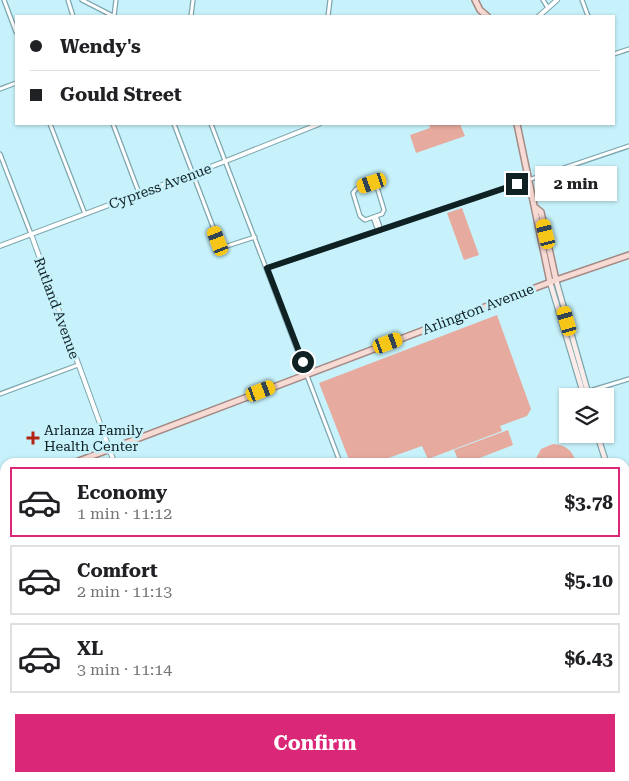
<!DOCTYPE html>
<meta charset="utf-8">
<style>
body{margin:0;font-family:"Roboto Serif",serif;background:#f6f6f6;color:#202124;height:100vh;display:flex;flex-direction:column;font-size:19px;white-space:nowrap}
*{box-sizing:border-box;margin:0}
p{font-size:16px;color:#757577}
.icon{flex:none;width:28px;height:28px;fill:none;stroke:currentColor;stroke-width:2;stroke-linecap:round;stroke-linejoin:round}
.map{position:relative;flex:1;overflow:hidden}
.drawer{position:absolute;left:0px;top:458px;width:630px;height:324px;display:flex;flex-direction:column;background:#fff;border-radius:15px 15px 0 0;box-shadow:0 1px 4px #0004}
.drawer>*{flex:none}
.top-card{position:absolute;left:15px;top:15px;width:600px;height:110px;border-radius:0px;box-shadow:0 1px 4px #0004;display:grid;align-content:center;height:110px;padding:0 15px;background:#fff}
.controls{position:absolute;left:559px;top:388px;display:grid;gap:10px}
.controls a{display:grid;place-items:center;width:55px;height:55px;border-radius:0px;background:#fff;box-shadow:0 1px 4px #0004;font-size:25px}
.end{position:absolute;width:22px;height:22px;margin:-11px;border:6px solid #102124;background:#fff;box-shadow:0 0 0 2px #fff}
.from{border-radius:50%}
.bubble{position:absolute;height:35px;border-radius:0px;background:#fff;box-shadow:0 1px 4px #0004;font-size:16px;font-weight:700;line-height:35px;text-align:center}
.car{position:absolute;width:15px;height:30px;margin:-15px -8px;border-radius:6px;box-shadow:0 0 4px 1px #0007;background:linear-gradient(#f5c518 24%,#345 0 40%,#f5c518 0 76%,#345 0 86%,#f5c518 0)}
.top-card b{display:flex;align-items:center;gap:18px;height:48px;font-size:19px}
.top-card b+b{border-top:1px solid #e0e0e0}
.top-card i{width:12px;height:12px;background:#202124}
ul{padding:9px 0 0;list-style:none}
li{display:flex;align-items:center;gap:15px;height:70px;margin:0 10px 8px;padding:0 5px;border:2px solid #e0e0e0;border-radius:0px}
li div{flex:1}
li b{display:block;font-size:19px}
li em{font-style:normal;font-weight:700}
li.active{border-color:#db2777}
li>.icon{width:45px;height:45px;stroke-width:1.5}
.cta{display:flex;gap:10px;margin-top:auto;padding:10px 15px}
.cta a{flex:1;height:58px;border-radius:0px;background:#db2777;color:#fff;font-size:20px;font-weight:700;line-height:58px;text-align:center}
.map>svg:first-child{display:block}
</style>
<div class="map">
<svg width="629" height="781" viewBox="0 0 629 781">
<rect width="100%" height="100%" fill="#c7f2fb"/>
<path fill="#e7aa9e" d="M429 124H460L465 136 416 153 410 135 430 128Z
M462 208 479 255 464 260 447 213Z
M497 315 531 409 527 416 500 426 502 431 428 459 422 446 377 462H350L319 383Z
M508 430 513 445 469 462H459L454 450Z
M553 444C566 445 572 450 576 462H534L541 449Z"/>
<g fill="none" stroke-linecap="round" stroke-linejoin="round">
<defs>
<path id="minor" d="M4 0 16 32
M68 0 73 16
M82 0 113 16
M543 0 548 8
M582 0 588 16
M114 16 116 0
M191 16 193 0
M328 16 330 0
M614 54 629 49
M0 89 16 83
M50 124 85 214
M113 124 139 193
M174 124 221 248 255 237
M211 124 340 462
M0 154 31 234
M371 183 377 187 384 210 382 214 365 220 360 216 353 193 356 189Z
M376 216 381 230
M373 217 378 231
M267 268 629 146
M586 392 629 379
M0 394 78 365
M625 615 629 620
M0 618 5 617
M0 673 5 672
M0 725 5 724
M625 745 629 743
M262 776 274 781
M460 776 464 781
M531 776 536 781
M0 778 11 776
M322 781 325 776
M390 781 396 776
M509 781 514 776"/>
<path id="tertiary" d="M539 16 557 0
M31 234 114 462
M0 246 226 161 319 124
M134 776 137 781"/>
<path id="secondary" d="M556 280 589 396
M550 282 584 396
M597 434 606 462
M625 528 629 541"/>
<path id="primary" d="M475 0 480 10 487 16
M517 124 550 282
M536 208 541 212 556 280
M76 462 556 280 629 255
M0 491 5 489"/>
</defs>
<use href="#minor" stroke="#7da6ae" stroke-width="5.5"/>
<use href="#tertiary" stroke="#7da6ae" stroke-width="6"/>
<use href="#secondary" stroke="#7da6ae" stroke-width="7"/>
<use href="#primary" stroke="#a48984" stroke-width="8"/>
<use href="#minor" stroke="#fff" stroke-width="3"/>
<use href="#tertiary" stroke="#fff" stroke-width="4"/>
<use href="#secondary" stroke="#fcece9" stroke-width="4.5"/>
<use href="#primary" stroke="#f8dad4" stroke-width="5"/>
</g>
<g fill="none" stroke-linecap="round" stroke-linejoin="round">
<path stroke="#102124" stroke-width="6" d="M303 362 267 268 517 184"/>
</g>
<path fill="#b22412" stroke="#c7f2fb" stroke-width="2" d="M30.5 430.5h5v5h5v5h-5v5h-5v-5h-5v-5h5z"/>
<g text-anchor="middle" stroke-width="5" stroke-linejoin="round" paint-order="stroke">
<g font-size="14" fill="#102124" stroke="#c7f2fb">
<text transform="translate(160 186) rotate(-20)" y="5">Cypress Avenue</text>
<text transform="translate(57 308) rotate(70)" y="5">Rutland Avenue</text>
<text transform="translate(478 309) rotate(-21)" y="5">Arlington Avenue</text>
</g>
<g font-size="14" fill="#102124" stroke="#c7f2fb" text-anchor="start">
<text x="44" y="435">Arlanza Family<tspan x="44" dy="16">Health Center</tspan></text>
</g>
</g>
</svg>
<div class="controls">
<a><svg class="icon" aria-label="layers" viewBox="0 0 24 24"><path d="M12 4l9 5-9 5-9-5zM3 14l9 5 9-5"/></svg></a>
</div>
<i class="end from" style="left:303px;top:362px"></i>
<i class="end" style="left:517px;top:184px"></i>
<div class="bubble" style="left:535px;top:166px;width:82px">2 min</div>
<i class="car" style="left:372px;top:183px;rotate:251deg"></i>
<i class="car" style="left:546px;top:234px;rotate:346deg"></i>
<i class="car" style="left:218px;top:241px;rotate:339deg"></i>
<i class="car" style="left:567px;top:321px;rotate:344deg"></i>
<i class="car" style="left:388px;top:343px;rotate:70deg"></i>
<i class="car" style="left:261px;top:391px;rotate:69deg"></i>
<div class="top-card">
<b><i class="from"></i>Wendy's</b>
<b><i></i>Gould Street</b>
</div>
<section class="drawer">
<ul>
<li class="active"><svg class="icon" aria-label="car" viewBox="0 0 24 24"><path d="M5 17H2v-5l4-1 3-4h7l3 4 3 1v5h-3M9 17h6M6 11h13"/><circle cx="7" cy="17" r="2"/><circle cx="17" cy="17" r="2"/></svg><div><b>Economy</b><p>1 min · 11:12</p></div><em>$3.78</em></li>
<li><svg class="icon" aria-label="car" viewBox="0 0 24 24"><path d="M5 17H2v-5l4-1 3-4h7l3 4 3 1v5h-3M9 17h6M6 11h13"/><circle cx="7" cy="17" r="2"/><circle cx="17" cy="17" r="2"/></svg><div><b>Comfort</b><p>2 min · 11:13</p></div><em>$5.10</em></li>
<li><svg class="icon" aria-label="car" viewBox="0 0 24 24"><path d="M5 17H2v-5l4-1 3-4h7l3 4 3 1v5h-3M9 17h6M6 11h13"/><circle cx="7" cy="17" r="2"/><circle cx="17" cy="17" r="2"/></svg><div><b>XL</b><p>3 min · 11:14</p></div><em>$6.43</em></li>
</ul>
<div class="cta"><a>Confirm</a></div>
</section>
</div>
